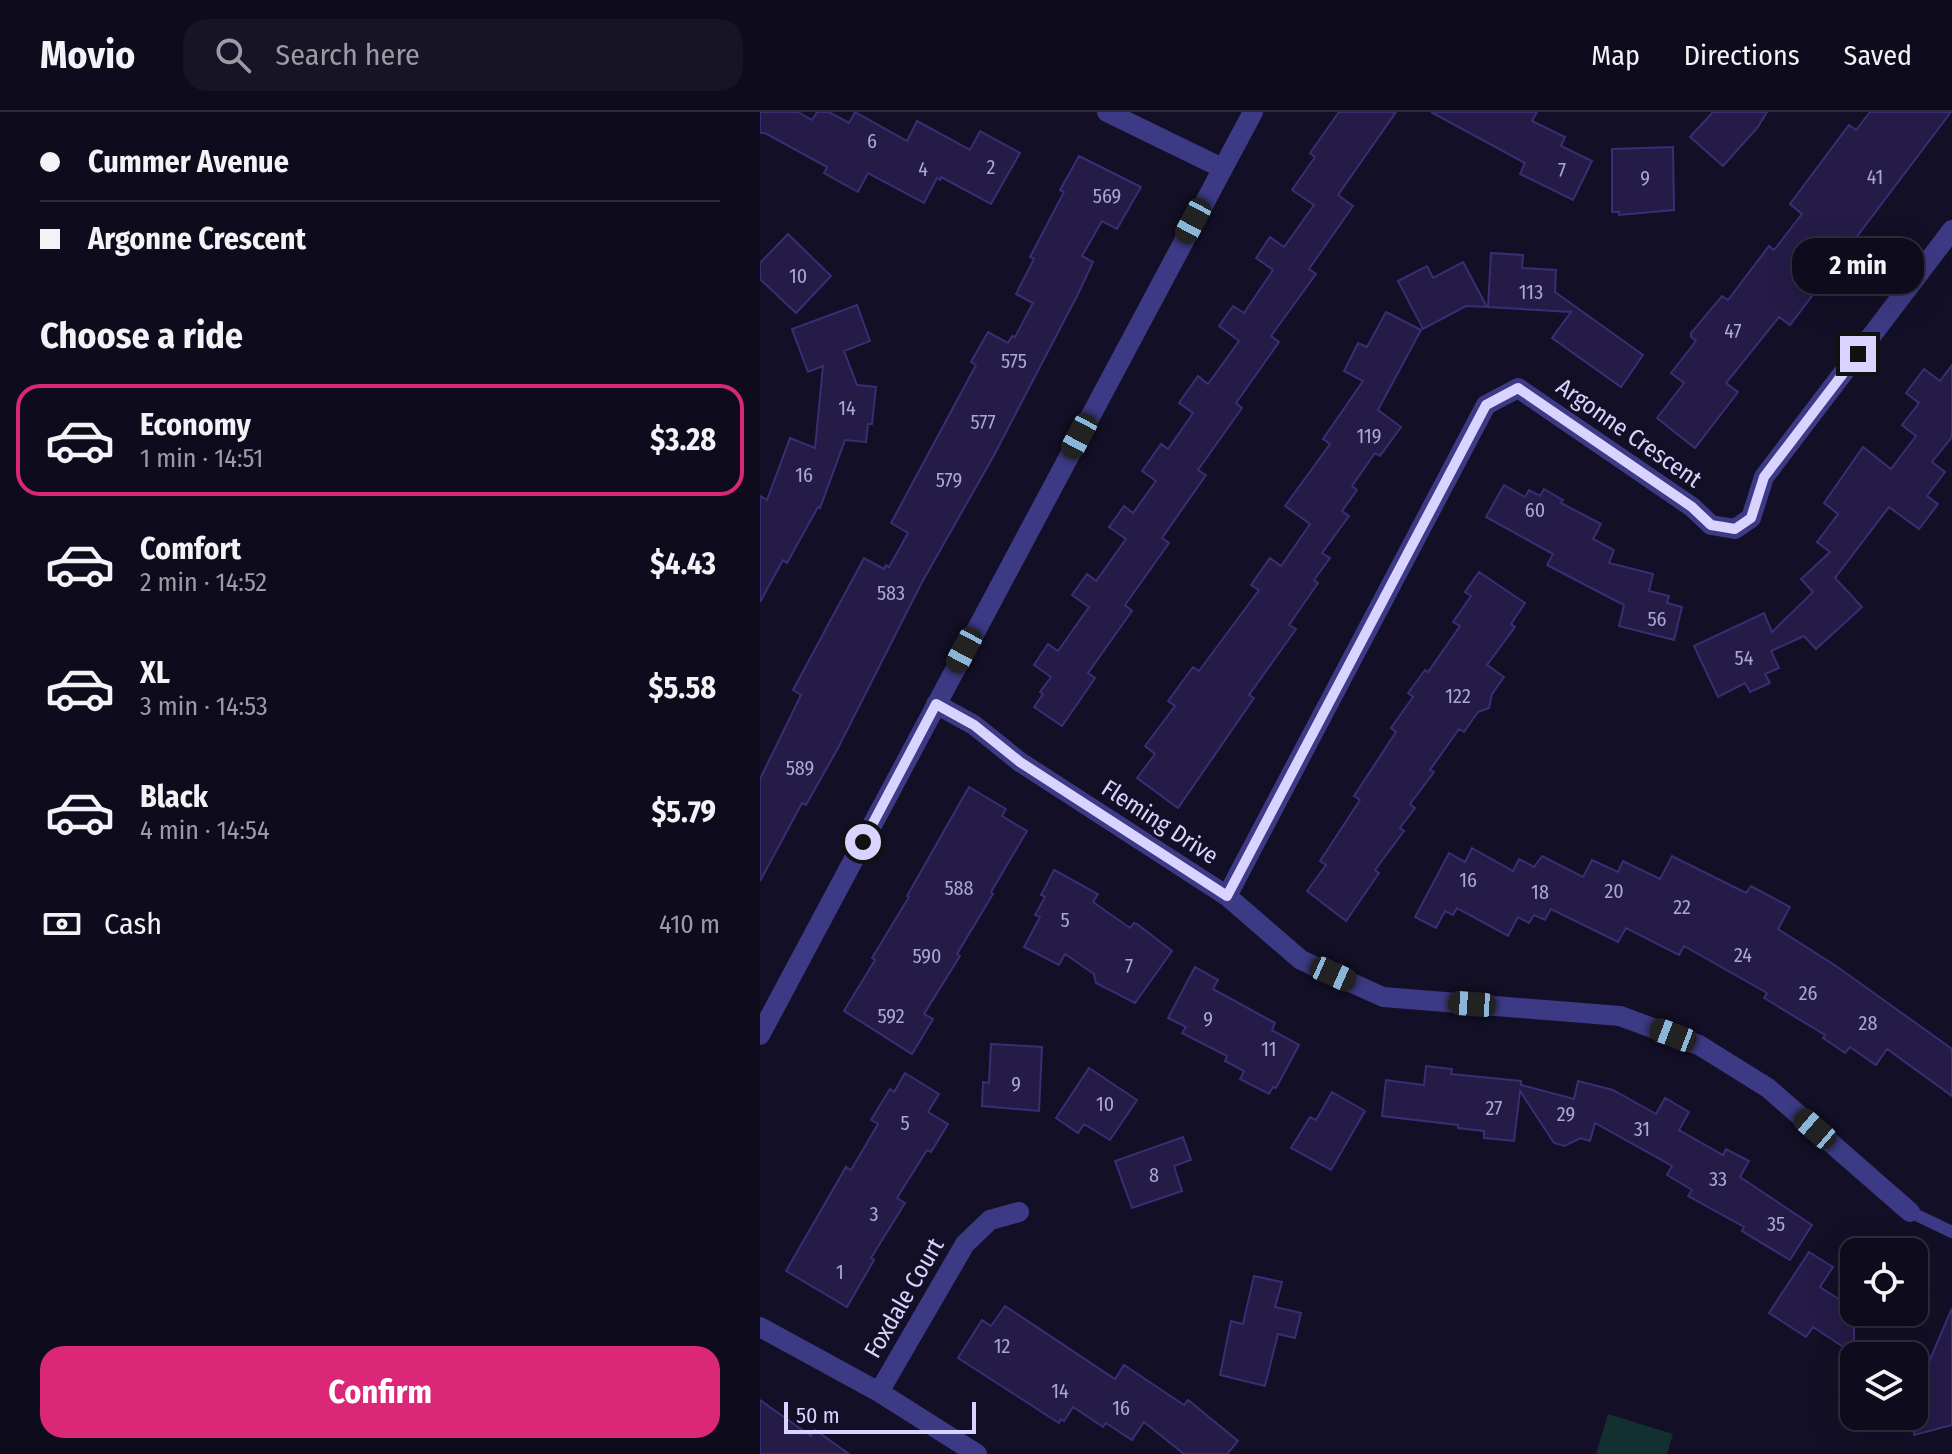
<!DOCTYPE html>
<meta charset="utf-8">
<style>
body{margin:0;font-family:"Fira Sans Condensed",sans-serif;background:#171425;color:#f1f3f6;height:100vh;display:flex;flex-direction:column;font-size:30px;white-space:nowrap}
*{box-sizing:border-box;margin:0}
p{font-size:26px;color:#9b9ba3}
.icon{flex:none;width:44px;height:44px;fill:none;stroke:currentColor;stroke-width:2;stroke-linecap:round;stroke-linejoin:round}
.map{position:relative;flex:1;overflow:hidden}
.panel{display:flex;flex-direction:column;background:#0e0b1c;width:760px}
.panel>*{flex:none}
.banner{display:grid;align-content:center;height:176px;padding:0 40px;background:#0e0b1c}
.fabs{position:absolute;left:1080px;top:1126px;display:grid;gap:16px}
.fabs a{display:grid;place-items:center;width:88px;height:88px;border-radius:16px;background:#0e0b1c;box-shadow:0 8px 32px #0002,0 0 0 2px #2e2b3b;font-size:40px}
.scale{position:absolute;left:24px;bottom:20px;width:192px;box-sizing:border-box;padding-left:8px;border:4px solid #d9d4ff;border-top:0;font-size:22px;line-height:28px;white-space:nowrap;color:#d9d4ff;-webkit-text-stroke:6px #130f26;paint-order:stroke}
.end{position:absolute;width:36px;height:36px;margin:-18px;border:10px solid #d9d4ff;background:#111;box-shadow:0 0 0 4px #111}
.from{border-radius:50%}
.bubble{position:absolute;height:56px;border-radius:24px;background:#0e0b1c;box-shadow:0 8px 32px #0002,0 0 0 2px #2e2b3b;font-size:26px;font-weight:700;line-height:56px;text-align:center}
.car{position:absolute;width:24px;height:48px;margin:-24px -12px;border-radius:10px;box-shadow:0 0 6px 2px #0007;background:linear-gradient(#222 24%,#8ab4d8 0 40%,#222 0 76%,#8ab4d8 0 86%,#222 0)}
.banner b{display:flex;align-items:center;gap:28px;height:76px;font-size:30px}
.banner b+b{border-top:2px solid #2e2b3b}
.banner i{width:20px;height:20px;background:#f1f3f6}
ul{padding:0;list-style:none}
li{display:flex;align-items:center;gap:24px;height:112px;margin:0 16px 12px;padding:0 24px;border:4px solid transparent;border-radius:24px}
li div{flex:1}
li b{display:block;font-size:30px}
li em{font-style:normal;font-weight:700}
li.current{border-color:#db2777}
li>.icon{width:72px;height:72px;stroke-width:1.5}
h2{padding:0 40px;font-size:36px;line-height:96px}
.pay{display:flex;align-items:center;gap:20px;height:88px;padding:0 40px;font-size:30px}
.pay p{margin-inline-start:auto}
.button{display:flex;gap:16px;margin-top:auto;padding:16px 40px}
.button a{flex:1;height:92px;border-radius:24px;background:#db2777;color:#fff;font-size:32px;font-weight:700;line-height:92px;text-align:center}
header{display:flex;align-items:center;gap:48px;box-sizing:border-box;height:112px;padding:0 40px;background:#0e0b1c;border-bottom:2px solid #2e2b3b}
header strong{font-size:38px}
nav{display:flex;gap:44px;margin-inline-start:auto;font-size:28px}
.search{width:560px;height:72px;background:#171425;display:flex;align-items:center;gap:20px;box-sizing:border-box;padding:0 28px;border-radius:24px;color:#9b9ba3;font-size:30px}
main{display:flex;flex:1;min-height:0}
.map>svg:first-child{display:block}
</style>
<header>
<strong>Movio</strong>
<div class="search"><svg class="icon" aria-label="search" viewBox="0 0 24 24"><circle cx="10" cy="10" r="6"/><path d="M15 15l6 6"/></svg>Search here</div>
<nav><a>Map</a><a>Directions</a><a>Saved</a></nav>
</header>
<main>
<section class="panel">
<div class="banner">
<b><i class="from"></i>Cummer Avenue</b>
<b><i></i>Argonne Crescent</b>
</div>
<h2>Choose a ride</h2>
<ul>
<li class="current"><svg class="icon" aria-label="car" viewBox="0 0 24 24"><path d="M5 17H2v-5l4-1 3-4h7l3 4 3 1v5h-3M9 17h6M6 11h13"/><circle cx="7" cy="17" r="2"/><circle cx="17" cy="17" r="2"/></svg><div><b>Economy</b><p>1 min · 14:51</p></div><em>$3.28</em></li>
<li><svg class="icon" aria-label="car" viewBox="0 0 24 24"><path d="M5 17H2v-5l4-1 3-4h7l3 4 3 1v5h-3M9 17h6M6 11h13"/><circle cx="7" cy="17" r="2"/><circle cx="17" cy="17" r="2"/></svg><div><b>Comfort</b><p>2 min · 14:52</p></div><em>$4.43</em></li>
<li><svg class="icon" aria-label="car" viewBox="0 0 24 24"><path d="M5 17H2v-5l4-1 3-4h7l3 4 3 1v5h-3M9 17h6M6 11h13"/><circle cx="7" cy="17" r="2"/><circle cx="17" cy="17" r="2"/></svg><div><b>XL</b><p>3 min · 14:53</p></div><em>$5.58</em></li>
<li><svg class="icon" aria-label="car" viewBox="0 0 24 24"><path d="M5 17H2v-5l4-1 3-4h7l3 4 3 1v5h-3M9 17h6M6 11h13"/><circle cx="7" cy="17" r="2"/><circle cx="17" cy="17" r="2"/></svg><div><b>Black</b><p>4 min · 14:54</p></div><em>$5.79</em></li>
</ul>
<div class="pay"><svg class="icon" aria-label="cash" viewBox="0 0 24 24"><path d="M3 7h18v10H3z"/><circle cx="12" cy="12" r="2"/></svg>Cash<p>410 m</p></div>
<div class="button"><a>Confirm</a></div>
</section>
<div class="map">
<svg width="1192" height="1342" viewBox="0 0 1192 1342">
<rect width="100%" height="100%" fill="#130f26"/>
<path fill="#12302f" d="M848 1302 913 1322 907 1342H836Z"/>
<path fill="#241b47" stroke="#3b2d73" stroke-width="2" d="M0 0H38L52 8 57 0H69L89 11 95 0 147 29 157 9 210 38 220 19 260 41 231 92 181 65 180 68 177 66 164 91 108 61 98 80 64 61 67 55 5 21H0Z
M579 0H636L578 83 593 94 549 157 556 162 511 224 519 230 476 291 482 296 438 358 446 363 402 426 409 431 365 493 372 499 328 561 335 566 302 614 274 595 283 582 280 580 291 565 274 553 288 532 298 539 329 495 312 483 327 462 336 469 366 427 349 415 364 394 373 401 396 369 382 359 401 332 408 337 433 301 419 291 438 264 448 272 479 229 459 214 473 194 484 201 513 158 496 146 510 125 524 135 554 93 532 78 555 45 550 41Z
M671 0H777L772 9 805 25 801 34 832 49 813 88 760 62 765 51Z
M953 0H1007L998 15 963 54 930 25Z
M1110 0H1191L1030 213 1019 205 966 271 978 280 935 336 897 306 924 271 911 261 936 229 931 225V221L962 184 968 188 1009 134 1014 138 1042 102 1030 92 1089 13 1096 18Z
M913 35 914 98 859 103V100H852V37Z
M319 44 381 75 357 117 342 109 322 144 333 150 318 182 233 345 161 472 78 636 46 693 42 691 0 769V667L41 583 33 578 104 446 124 457 126 453 129 455 148 421 131 411 216 253 211 250 228 220 248 231 252 224 255 225 273 191 256 182 274 147 270 145 304 80 300 78Z
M28 122 71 164 36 201 0 167V151Z
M731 141 763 143 762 156 796 158 795 180 883 243 861 275 792 226 811 200 728 195Z
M703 150 727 195 706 194 663 217 638 169 667 154 673 166Z
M97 193 110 229 84 239 97 273 116 275 112 312H108L106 330 85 328 60 396 58 395 27 451 23 448 0 490V384L7 388 30 326 55 336 63 254 48 260 32 217Z
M626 200 661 218 618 298 641 315 620 344 615 341 592 374 597 378 582 399 589 404 562 441 570 446 554 468 558 471 529 513 536 517 489 583 494 586 418 696 377 666 395 642 385 634 415 594 408 589 433 555 439 559 499 478 491 473 510 446 521 454 550 412 525 394 570 332 563 327 603 269 584 259 598 231 607 235Z
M1192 253V325L1172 350 1185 360 1167 384 1178 392 1159 417 1129 395 1075 466 1102 495 1056 537 1044 524 1011 539 1019 556 1005 562 1010 571 990 580 985 571 958 585 934 534 1004 501 1012 520 1053 480 1041 467 1070 440 1057 430 1078 402 1064 391 1103 335 1131 357 1156 324 1142 313 1159 291 1146 281 1164 257 1180 269Z
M744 373 765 385 769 378 780 384 784 377 803 388 801 391 841 412 833 427 854 438 849 451 893 462 889 479 909 484 907 491 922 495 914 528 859 514 864 493 787 453 793 442 726 405Z
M719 460 765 491 751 512 755 515 727 553 744 565 732 582 729 596 718 600 704 620 699 617 670 658 674 660 650 692 655 696 640 716 644 719 615 758 619 761 586 809 547 779 566 753 560 749 600 688 594 684 636 620 631 616 653 585 648 581 665 558 668 560 700 514 693 510 711 484 705 480Z
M209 675 246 697 242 704 267 719 231 780 233 782 197 842 200 844 164 902 173 907 152 942 84 899 115 848 112 846 149 785 147 784Z
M712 736 753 759 759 747 774 755 782 744 823 765 832 748 858 760 863 749 900 767 912 744 986 781 991 774 1030 795 1018 817 1076 854 1192 937V984L1127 937 1116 953 1090 935 1085 941 1063 926 1065 923 1004 886 1007 881 924 834 919 843 866 816 858 830 791 797 785 808 774 803 769 811 758 805 748 824 697 796 693 803 685 799 676 816 655 805 689 741 705 750Z
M294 758 338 782 333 790 370 816 374 811 377 812 412 839 375 891 336 871 334 862 305 842 299 853 264 835 280 805 275 803 285 785 281 783Z
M435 855 458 868 453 877 515 911 512 918 539 933 516 976 513 975 509 982 480 967 484 959 465 949 467 944 422 921 426 915 408 906Z
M231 932 282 935 279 999 222 994 223 970 229 971Z
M666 954 692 957 691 962 761 969V973L814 987 818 969 853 978 896 1002 905 986 929 1000 919 1018 963 1043 966 1037 989 1049 980 1065 1052 1113 1030 1148 982 1119 984 1115 928 1084 932 1078 907 1063 912 1054 835 1011 830 1029 821 1026 804 1034 794 1031 760 979 754 1029 724 1026V1019L698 1016V1013L622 1004 626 968 664 973Z
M329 956 377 988 350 1028 324 1012 318 1021 296 1006Z
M145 961 179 982 168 1000 188 1012 171 1040 167 1038 137 1086 145 1091 111 1146 114 1148 87 1195 26 1159 86 1055 91 1058 118 1012 111 1008 130 977 134 980Z
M572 980 605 999 571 1058 531 1036 550 1005 556 1008Z
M423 1025 431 1048 414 1054 422 1079 372 1096 355 1049Z
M1049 1140 1073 1155 1060 1175 1094 1197V1200L1100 1201 1094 1210V1242L1053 1215 1046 1225 1009 1201Z
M494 1164 522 1170 515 1195 541 1201 535 1226 518 1222 505 1274 460 1263 471 1209 483 1212Z
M245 1194 355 1267 364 1253 424 1293 428 1288 478 1329 467 1342H424L384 1310 372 1328 346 1311 343 1315 313 1295 304 1309 301 1307 299 1311 198 1246 222 1208 231 1214Z
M1192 1196V1313L1154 1323V1253L1169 1250Z
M0 1288 51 1324 55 1318 89 1342H0Z"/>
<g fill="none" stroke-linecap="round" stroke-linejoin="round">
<path stroke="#3d3a85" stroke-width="12" d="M1150 1100 1192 1120"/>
<path stroke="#3d3a85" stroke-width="20" d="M347 0 462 56
M176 592 214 613 260 650 467 784 541 848 623 885 860 904 939 933 1008 976 1150 1100
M467 784 726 293 758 276 932 395 951 413 975 417 991 406 1004 365 1192 118
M0 1215 119 1280 217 1342
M119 1280 205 1132 230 1108 259 1100"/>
<path stroke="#3d3a85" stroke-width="20" d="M0 923 493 0"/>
</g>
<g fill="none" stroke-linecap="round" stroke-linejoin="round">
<path stroke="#d9d4ff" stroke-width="10" d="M103 730 176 592 214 613 260 650 467 784 726 293 758 276 932 395 951 413 975 417 991 406 1004 365 1098 242"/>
</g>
<g text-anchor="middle" stroke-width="6" stroke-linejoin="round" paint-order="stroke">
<g font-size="20" fill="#aca6d1">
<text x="112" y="36">6</text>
<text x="231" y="62">2</text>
<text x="163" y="64">4</text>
<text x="802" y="65">7</text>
<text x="1115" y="72">41</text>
<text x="885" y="73">9</text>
<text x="347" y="91">569</text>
<text x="38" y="171">10</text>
<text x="771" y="187">113</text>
<text x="973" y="226">47</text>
<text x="254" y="256">575</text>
<text x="87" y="303">14</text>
<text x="223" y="317">577</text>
<text x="609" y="331">119</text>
<text x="44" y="370">16</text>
<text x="189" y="375">579</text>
<text x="775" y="405">60</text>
<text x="131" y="488">583</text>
<text x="897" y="514">56</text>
<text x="984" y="553">54</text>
<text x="698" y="591">122</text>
<text x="40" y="663">589</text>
<text x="708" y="775">16</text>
<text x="199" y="783">588</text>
<text x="854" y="786">20</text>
<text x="780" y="787">18</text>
<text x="922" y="802">22</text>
<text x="305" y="815">5</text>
<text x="983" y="850">24</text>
<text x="167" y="851">590</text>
<text x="369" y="861">7</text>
<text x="1048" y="888">26</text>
<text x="131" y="911">592</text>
<text x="448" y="914">9</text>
<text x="1108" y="918">28</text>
<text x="509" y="944">11</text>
<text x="256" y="979">9</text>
<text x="345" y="999">10</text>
<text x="734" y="1003">27</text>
<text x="806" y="1009">29</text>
<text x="145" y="1018">5</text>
<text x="882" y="1024">31</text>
<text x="394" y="1070">8</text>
<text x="958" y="1074">33</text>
<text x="114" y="1109">3</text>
<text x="1016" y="1119">35</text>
<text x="80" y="1167">1</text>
<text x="242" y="1241">12</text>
<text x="300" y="1286">14</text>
<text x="361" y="1303">16</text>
</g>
<g font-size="24" fill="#d9d4ff" stroke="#130f26">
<text transform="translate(869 321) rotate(35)" y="8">Argonne Crescent</text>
<text transform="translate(400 710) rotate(33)" y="8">Fleming Drive</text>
<text transform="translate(144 1186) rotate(-60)" y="8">Foxdale Court</text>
</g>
</g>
</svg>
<div class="fabs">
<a><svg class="icon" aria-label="locate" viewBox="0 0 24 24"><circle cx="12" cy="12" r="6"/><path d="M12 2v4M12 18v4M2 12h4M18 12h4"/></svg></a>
<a><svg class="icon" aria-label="layers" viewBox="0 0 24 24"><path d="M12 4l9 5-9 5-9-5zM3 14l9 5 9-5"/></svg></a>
</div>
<div class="scale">50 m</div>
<i class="end from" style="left:103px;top:730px"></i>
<i class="end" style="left:1098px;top:242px"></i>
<div class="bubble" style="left:1032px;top:126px;width:132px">2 min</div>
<i class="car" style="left:433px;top:109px;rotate:208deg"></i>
<i class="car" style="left:319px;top:324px;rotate:208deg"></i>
<i class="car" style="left:204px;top:538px;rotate:208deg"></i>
<i class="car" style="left:573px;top:862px;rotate:114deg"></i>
<i class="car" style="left:712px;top:892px;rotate:274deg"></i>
<i class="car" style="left:913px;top:923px;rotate:291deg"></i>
<i class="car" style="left:1055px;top:1017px;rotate:311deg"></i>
</div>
</main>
